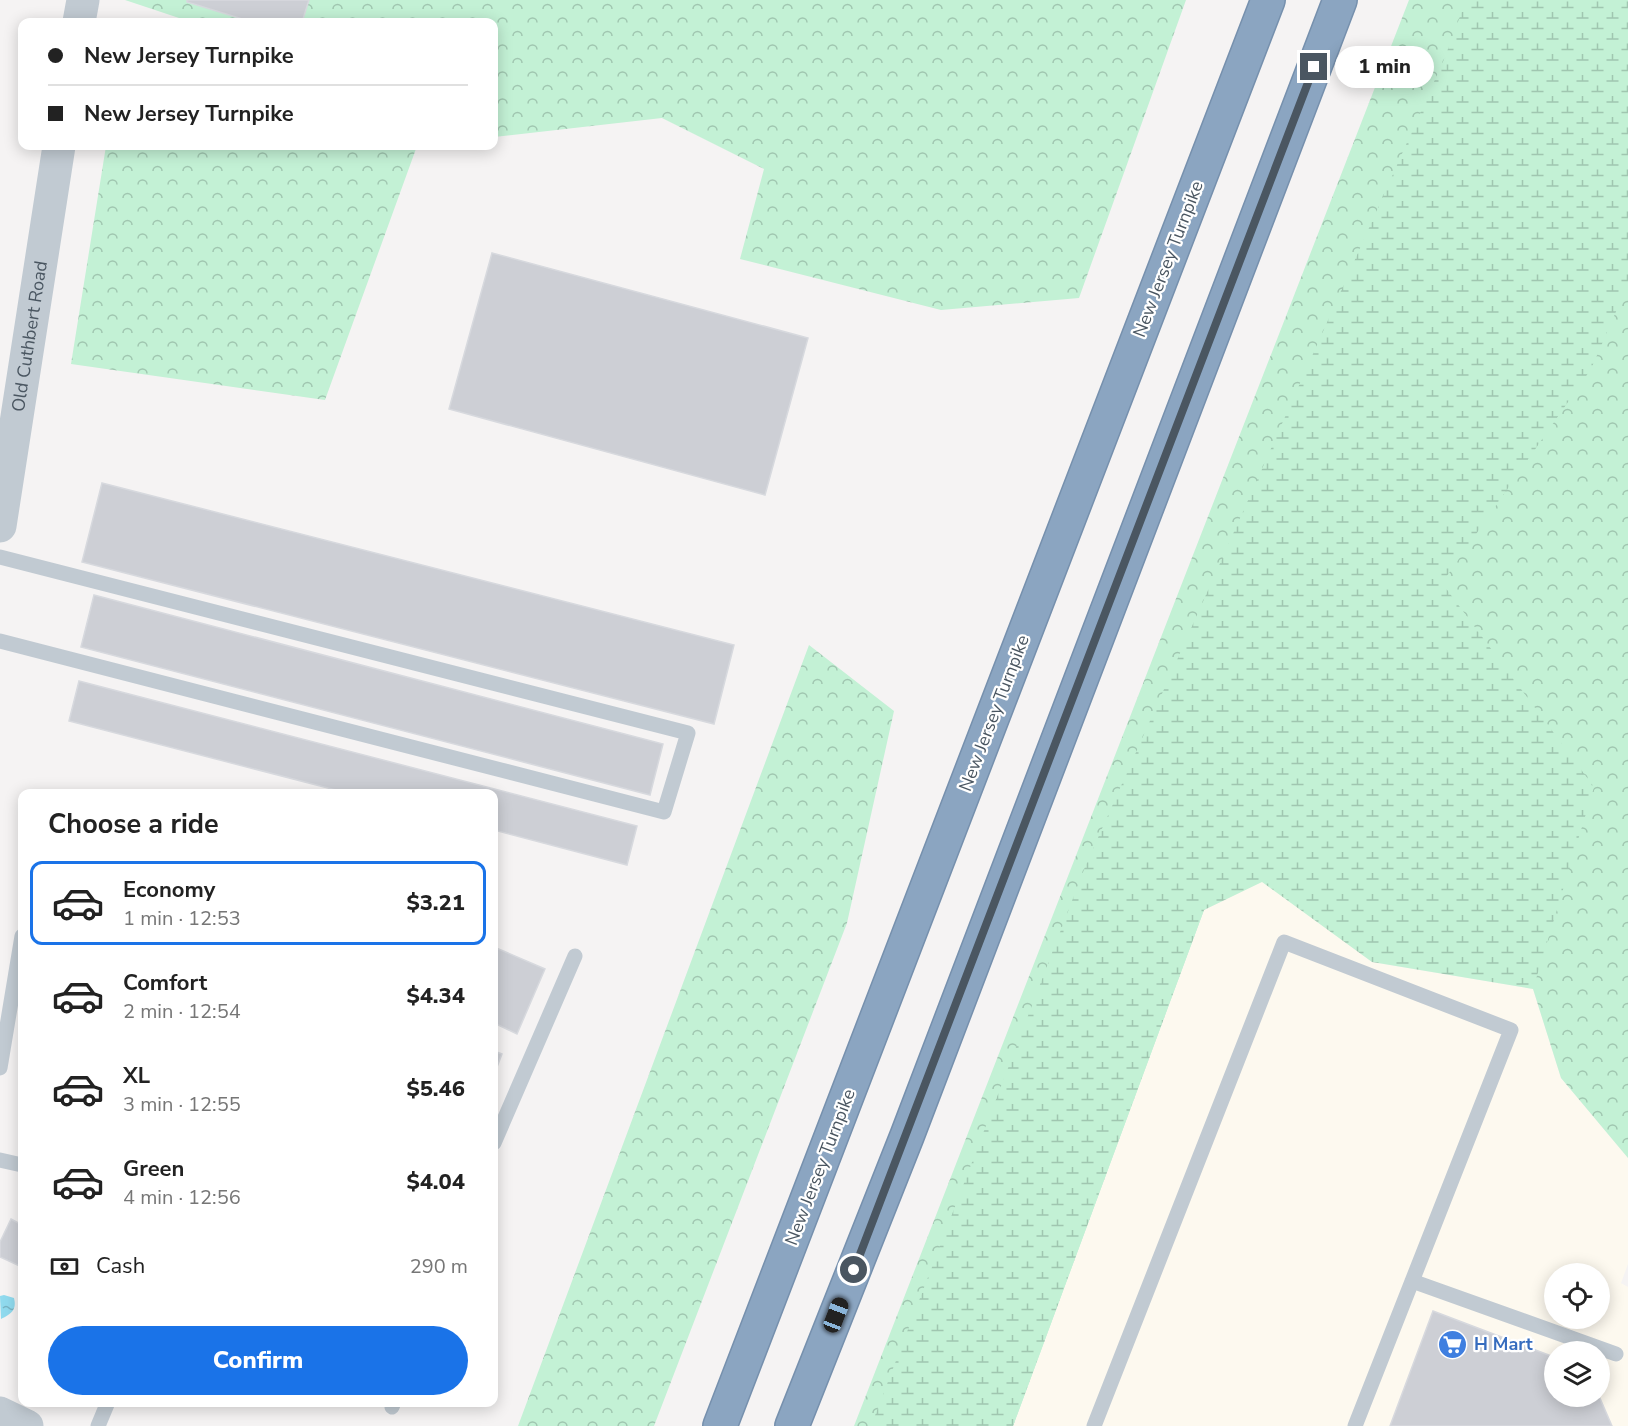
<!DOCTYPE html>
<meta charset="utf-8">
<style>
body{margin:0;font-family:"Nunito Sans",sans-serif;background:#f2f2f2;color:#222;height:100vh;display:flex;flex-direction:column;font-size:22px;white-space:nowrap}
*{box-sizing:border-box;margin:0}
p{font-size:20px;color:#767676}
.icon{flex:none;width:33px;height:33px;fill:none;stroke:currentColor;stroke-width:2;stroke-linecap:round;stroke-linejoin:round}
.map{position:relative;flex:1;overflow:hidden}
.side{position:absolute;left:18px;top:789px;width:480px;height:618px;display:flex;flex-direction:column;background:#fff;border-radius:12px;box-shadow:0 3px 15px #0003}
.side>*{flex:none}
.banner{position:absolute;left:18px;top:18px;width:480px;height:132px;border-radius:12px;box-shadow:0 3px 15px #0003;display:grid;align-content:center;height:132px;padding:0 30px;background:#fff}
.fabs{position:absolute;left:1544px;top:1263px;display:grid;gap:12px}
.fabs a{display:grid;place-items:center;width:66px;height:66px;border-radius:50%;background:#fff;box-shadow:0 3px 15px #0003;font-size:30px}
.end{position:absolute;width:27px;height:27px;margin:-14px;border:8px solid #4a5661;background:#fff;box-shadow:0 0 0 3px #fff}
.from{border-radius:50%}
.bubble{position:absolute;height:42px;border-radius:21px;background:#fff;box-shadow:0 3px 15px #0003;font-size:20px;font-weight:800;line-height:42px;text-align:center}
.car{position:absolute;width:18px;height:36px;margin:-18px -9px;border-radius:8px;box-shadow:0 0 4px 2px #0007;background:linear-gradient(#222 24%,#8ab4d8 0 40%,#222 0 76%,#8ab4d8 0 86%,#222 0)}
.banner b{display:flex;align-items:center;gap:21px;height:57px;font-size:22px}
.banner b+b{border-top:2px solid #e0e0e0}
.banner i{width:15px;height:15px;background:#222}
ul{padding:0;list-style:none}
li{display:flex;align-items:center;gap:18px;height:84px;margin:0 12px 9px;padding:0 18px;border:3px solid transparent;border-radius:12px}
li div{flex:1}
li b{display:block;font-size:22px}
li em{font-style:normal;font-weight:800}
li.on{border-color:#1a73e8}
li>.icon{width:54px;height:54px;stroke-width:1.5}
h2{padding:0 30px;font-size:27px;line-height:72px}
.pay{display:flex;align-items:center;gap:15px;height:66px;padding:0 30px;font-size:22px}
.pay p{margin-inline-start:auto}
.action{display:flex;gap:12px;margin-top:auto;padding:12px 30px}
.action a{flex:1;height:69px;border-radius:36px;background:#1a73e8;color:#fff;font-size:24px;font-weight:800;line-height:69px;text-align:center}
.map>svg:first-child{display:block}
</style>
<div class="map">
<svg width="1628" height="1426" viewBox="0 0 1628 1426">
<defs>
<pattern id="forest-crowns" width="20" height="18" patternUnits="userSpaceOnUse" patternTransform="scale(1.5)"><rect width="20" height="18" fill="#c3f1d5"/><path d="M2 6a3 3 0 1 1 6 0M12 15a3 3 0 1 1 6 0" fill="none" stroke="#a0c6b0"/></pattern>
<pattern id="wetland-marsh" width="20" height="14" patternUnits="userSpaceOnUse" patternTransform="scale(1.5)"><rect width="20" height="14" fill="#c3f1d5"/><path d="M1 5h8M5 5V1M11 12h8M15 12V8" fill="none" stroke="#a0c6b0"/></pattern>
<pattern id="water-ripples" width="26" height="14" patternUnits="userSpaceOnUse" patternTransform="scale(1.5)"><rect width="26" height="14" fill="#90daee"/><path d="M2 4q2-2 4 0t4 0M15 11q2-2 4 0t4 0" fill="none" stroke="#78b4c4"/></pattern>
</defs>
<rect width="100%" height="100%" fill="#f5f3f3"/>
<path fill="#fdf9ef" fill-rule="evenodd" d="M1262 881 1372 962 1533 989 1561 1078 1628 1158V1264L1621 1283 1628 1287V1426H1013L1204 910ZM1554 1274H1599V1318H1554ZM1554 1352H1599V1396H1554Z"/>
<path fill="url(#forest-crowns)" d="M125 0H1186L1079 298 941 310 740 259 764 169 662 118 494 137V22H191Z
M1409 0H1628V1158L1561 1078 1533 989 1511 877 1407 734 1204 910 1013 1426H854Z
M106 146H417L325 400 71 364Z
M809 645 894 711 847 923 654 1426H518Z"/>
<path fill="url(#wetland-marsh)" d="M1466 0H1628V284L1591 369 1442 583 1594 787 1533 989 1372 962 1262 882 1204 910 1013 1426H871L1085 867 1445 57Z"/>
<path fill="url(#water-ripples)" d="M4 1295 14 1298C17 1310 11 1314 1 1319L0 1296Z"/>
<path fill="#cdcfd5" stroke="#d7d9de" stroke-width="1.5" d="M187 0H309L302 22H252L187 2Z
M492 253 808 338 765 495 449 409Z
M102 483 734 645 714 724 82 562Z
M94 595 663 744 650 795 81 647Z
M79 681 637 826 627 865 494 830V794H351L69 721Z
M494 947 545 969 517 1034 494 1023Z
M494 1051 502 1054 494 1075Z
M11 1219 22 1225V1267L0 1257V1242Z
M1433 1311 1554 1357V1396H1599L1612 1426H1390Z"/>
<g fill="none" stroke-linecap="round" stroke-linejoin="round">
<defs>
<path id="motorway" d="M720 1426 1268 0
M792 1426 907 1136 1340 0"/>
</defs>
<use href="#motorway" stroke="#7690ad" stroke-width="36"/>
<path stroke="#c1cad2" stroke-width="15" d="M0 557 688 733 664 812 0 641
M0 1068 22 936
M494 1143 575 956
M0 1160 22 1165
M1412 1281 1616 1354
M392 1407 394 1402
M98 1426 108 1402
M1094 1426 1284 942 1511 1030 1355 1426"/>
<g stroke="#c1cad2" stroke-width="33">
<path d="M79 22 83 0"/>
<path id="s1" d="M0 526 59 146"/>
<path d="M0 1413 27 1426"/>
</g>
<use href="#motorway" stroke="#8ba5c1" stroke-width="33"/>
</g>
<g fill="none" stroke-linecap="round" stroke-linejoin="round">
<path stroke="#4a5661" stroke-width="8" d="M854 1270 1314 67"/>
</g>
<defs>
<symbol id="supermarket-disc" viewBox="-11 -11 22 22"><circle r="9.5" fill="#3f7fe0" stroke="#fff"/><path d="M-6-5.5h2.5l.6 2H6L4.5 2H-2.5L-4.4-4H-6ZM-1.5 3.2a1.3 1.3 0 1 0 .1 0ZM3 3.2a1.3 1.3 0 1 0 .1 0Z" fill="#fff"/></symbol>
</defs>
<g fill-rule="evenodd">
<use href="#supermarket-disc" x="1436" y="1328" width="33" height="33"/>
</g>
<g text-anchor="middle" stroke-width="4.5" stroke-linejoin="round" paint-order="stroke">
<g font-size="18" fill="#4a5661" stroke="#fff">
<text transform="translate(1168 259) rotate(-69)" y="6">New Jersey Turnpike</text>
<text dy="6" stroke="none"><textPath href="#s1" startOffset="192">Old Cuthbert Road</textPath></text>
<text transform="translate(994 713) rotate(-69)" y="6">New Jersey Turnpike</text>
<text transform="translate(820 1167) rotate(-69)" y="6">New Jersey Turnpike</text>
</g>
<g font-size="18" font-weight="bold" fill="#366cbe" stroke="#fff" text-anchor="start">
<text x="1474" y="1350">H Mart</text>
</g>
</g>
</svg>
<div class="fabs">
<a><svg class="icon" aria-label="locate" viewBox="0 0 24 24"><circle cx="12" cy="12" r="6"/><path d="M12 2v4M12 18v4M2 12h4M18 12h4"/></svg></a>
<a><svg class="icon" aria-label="layers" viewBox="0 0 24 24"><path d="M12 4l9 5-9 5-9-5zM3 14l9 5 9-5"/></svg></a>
</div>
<i class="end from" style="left:854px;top:1270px"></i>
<i class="end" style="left:1314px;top:67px"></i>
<div class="bubble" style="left:1335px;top:46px;width:99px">1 min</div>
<i class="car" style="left:836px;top:1315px;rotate:21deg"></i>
<div class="banner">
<b><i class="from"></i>New Jersey Turnpike</b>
<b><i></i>New Jersey Turnpike</b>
</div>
<section class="side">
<h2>Choose a ride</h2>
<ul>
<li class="on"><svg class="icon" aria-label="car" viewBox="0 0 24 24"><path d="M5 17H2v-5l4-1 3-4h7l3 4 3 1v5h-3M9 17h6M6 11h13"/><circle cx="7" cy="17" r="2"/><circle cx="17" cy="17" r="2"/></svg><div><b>Economy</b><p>1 min · 12:53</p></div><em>$3.21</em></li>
<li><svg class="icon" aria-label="car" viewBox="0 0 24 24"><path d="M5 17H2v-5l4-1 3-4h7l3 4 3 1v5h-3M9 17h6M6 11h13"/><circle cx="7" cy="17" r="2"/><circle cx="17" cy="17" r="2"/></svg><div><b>Comfort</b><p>2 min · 12:54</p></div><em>$4.34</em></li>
<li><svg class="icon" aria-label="car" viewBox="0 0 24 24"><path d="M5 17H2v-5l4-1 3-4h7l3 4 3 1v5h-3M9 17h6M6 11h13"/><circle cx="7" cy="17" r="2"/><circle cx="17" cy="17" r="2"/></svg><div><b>XL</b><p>3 min · 12:55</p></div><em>$5.46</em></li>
<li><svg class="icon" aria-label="car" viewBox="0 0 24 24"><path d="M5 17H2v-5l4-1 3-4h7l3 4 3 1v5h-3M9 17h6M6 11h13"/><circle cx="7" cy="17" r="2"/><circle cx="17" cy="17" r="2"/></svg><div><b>Green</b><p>4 min · 12:56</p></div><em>$4.04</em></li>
</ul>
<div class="pay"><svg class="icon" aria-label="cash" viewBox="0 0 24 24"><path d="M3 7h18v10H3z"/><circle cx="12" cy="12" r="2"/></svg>Cash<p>290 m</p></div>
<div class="action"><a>Confirm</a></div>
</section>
</div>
